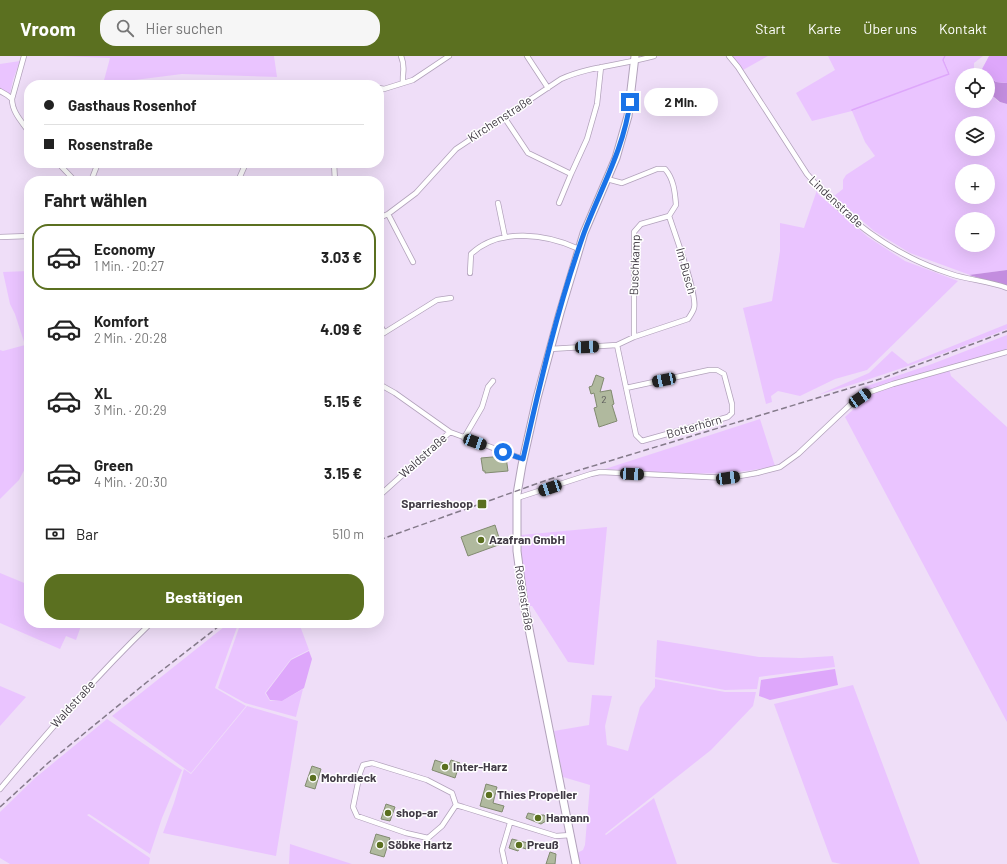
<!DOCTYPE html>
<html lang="de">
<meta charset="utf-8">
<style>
body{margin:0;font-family:Barlow,sans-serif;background:#f6f6f6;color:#222;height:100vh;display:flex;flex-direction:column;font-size:15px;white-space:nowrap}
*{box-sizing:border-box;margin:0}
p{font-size:13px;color:#767676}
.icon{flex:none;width:22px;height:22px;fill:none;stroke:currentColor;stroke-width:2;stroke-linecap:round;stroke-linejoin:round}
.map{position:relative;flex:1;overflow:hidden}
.panel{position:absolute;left:24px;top:120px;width:360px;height:452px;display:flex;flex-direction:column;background:#fff;border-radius:16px;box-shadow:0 4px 16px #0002}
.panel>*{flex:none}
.banner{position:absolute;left:24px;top:24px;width:360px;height:88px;border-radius:16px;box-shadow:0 4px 16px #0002;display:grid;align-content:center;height:88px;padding:0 20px;background:#fff}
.tools{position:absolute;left:955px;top:12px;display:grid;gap:8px}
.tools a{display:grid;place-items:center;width:40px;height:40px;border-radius:50%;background:#fff;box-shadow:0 4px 16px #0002;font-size:20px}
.end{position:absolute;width:18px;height:18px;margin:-9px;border:5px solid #1a73e8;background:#fff;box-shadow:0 0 0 2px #fff}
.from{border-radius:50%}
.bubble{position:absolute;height:28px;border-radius:14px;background:#fff;box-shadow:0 4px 16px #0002;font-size:13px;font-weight:700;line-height:28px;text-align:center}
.car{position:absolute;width:12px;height:24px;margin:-12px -6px;border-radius:5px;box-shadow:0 0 3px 1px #0007;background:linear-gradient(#222 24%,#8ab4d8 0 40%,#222 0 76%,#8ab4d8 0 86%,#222 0)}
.banner b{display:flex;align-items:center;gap:14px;height:38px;font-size:15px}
.banner b+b{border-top:1px solid #e0e0e0}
.banner i{width:10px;height:10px;background:#222}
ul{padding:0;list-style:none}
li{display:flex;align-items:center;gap:12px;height:66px;margin:0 8px 6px;padding:0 12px;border:2px solid transparent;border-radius:16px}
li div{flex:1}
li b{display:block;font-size:15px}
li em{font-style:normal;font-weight:700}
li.current{border-color:#5b7020}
li>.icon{width:36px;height:36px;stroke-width:1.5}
h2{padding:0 20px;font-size:18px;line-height:48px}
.pay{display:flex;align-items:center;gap:10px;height:44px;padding:0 20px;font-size:15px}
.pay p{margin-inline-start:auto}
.cta{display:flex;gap:8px;margin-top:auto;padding:8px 20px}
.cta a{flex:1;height:46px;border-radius:16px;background:#5b7020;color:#fff;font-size:16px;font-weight:700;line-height:46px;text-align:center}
header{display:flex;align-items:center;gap:24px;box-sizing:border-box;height:56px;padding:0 20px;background:#5b7020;color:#fff}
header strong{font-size:19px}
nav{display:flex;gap:22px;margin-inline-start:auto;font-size:14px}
.search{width:280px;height:36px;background:#f6f6f6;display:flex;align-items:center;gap:10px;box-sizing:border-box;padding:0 14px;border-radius:16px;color:#767676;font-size:15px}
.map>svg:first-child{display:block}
</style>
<header>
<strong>Vroom</strong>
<div class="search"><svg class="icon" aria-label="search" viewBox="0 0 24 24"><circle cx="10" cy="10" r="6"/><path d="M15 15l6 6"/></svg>Hier suchen</div>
<nav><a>Start</a><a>Karte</a><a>Über uns</a><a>Kontakt</a></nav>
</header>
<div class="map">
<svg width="1007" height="808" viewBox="0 0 1007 808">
<rect width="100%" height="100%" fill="#efdef8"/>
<path fill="#eac4ff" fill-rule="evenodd" d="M62 0H274L277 21 182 18 103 28 110 2Z
M732 0H768L743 14Z
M828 0H945L943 4 949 18 852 55 950 18 944 4 946 0H983L974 7V19H962V45H988V36L999 46 1007 48V214L970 219 910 197 874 175 834 140 843 133V124L846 119 875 100 865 86 852 55 812 65 796 37 835 14ZM962 67H988V93H962ZM962 115H988V141H962ZM962 163H988V189H962Z
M20 5 13 24 10 38 0 33V8Z
M817 134 818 138 868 181 905 205 958 225 867 314 835 323 800 340 778 335 771 340 772 346 766 348 743 252 772 245 780 195V167L804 172Z
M29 215V405L19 424 0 443V294L3 295 25 289 15 258 10 248 3 216Z
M1007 268V273C945 298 882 320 818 339L869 317 892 295 908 308Z
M1007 279V294L867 335 864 331 932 308Z
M949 313 951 320 1007 371V666L845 361 868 340 895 329Z
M760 363 775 410C719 423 662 416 605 413Z
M607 471 594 609 568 606 532 550H529L521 495V479Z
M0 517 29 529V567H82L76 584 66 580 60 593 0 567Z
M229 567H299L309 594 291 603 265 637 270 645H282L303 633 296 661 245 647 218 632 240 569 237 571 215 632 246 650 191 717 112 660Z
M657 584 759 601 801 602 833 600 835 611 759 621 757 633 725 634 655 621Z
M655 623 725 636H756L753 650 711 694 605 778 606 779 654 742 677 808H579L577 797 583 794 585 789 590 729 563 721 554 675 589 669 592 639 612 640 605 670 607 689 628 695 640 651 655 631Z
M853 629 920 808H841L832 806 774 648Z
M0 630 26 641 0 670Z
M247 650 298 665 276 800 163 777 174 747 184 713 191 718Z
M107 663 182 714 162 762 150 798 89 758 87 759 150 802 149 808H10L0 802V756L35 722Z
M290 788 352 808H289Z"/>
<path fill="#c38ddf" d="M982 13 996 26 1007 27V48L1000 46 988 36V19H983Z
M1007 214V230L969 219Z"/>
<path fill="#dea7fb" d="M989 0H1007V27L996 26 982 13Z
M309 595 312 603 304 632 282 645 270 644 266 637 291 604Z
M835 613 838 629 770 644 759 640 761 624Z"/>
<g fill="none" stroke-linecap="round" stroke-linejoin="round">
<path stroke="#dea7fb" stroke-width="1.5" d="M852 54 949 18 943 4 945 0"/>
</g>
<path fill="#b0b99e" stroke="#818a70" d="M596 319 604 322 600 336 611 334 614 348 612 349 617 365 599 371 594 352 597 351 594 337 591 338 589 331 592 330Z
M504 400 506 401 508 415 485 417V415H483L481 402Z
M495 469 501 488 468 500 461 481Z
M435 704 449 709 451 704 460 707 455 722 432 714Z
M312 710 321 713 315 733 305 730Z
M486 728 497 731 493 747 504 750 502 756 480 750Z
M386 748 395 751 390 765 381 763Z
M528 757 537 759H544L546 762V765L541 768 526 762Z
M376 778 390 782 384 801 370 797Z
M512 783 528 787 526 793 520 791 518 795 509 792Z
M550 796 556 798 555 808H546Z"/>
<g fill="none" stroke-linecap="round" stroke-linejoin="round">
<defs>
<path id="minor" d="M401 0C406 12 402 15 403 27
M527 0 548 32
M729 0 738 11 807 118C845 163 894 200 951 218 969 224 989 225 1007 232
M279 29 280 27 333 29
M379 32 384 33 413 24 449 0
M0 35 7 39 12 43C12 56 22 66 29 76
M12 43 24 0
M504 61 528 97 571 118 587 83 597 48 601 11
M58 107 75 125
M334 107 335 125
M91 125 98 107
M238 125 246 107
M498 147 505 181
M559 147 571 118
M388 158 413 206
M379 162 388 158 416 137 456 93 561 23C590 10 623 9 654 0
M0 181 29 180
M470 217 471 198C499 171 547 178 579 193
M379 266 384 277
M379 280 437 244 451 242
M634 281V176L641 168 669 160
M617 289 636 379 642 385 728 361 732 357V348L724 318 717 314H709L626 332
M550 293 617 289 634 281 688 263C690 260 693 256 694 252 698 240 674 175 669 160L676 149C675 137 674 123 665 113H657L622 127 607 123
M379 328 395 337 450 376 523 403
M464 382 482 351 488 331 493 325
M379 440 450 376
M517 442 591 418 600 416 728 422 757 417 780 411 798 398 852 347 867 337 893 328 1007 296
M0 733C48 676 97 619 151 567
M456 749 442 770 428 782 406 777 357 760 353 751 360 717 363 709 372 707 427 724 452 737 456 749 463 751 556 780 571 779
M505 808 502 794 510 767"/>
<path id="secondary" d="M576 808 524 548 517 495V438L522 409 537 342 560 257 584 177 616 102 628 60 635 0"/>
</defs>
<use href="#minor" stroke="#b2a2bb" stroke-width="6"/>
<use href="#secondary" stroke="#b2a2bb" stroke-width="9"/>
<use href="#minor" stroke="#fff" stroke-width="4.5"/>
<use href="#secondary" stroke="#fff" stroke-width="7"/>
<path stroke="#847a8a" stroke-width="1.5" stroke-dasharray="6 3" stroke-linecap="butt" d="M379 484 550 423 880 323 1007 275
M0 751 48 707 147 626 223 567"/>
</g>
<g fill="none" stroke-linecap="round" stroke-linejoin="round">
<path stroke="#1a73e8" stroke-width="5" d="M503 396 523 403C540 327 558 250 584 177 600 134 624 93 630 46"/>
</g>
<g fill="#5b7020" stroke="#fff" stroke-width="1.5">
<rect x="477" y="443" width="10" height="10" rx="2"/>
<circle cx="481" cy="484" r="4"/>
<circle cx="445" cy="711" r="4"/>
<circle cx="313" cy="722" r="4"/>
<circle cx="489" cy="739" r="4"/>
<circle cx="388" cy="757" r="4"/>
<circle cx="538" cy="762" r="4"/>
<circle cx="380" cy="789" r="4"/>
<circle cx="519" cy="789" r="4"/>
</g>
<g text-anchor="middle" stroke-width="3" stroke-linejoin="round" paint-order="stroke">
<g font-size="10" fill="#5c5a5a">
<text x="604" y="347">2</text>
</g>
<g font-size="12" fill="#403a44" stroke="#fff">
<text transform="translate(500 63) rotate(-33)" y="4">Kirchenstraße</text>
<text transform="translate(836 146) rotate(43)" y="4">Lindenstraße</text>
<text transform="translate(635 209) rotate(-88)" y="4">Buschkamp</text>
<text transform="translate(686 215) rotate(75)" y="4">Im Busch</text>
<text transform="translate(694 371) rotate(-16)" y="4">Botterhörn</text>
<text transform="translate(423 400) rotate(-42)" y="4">Waldstraße</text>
<text transform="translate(524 542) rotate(81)" y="4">Rosenstraße</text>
<text transform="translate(73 648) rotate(-48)" y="4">Waldstraße</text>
</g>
<g font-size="12" font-weight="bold" fill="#403a44" stroke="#fff" text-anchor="start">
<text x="473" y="452" text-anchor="end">Sparrieshoop</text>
<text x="489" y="488">Azafran GmbH</text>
<text x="453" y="715">Inter-Harz</text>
<text x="321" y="726">Mohrdieck</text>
<text x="497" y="743">Thies Propeller</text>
<text x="396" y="761">shop-ar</text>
<text x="546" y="766">Hamann</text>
<text x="388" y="793">Söbke Hartz</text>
<text x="527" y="793">Preuß</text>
</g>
</g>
</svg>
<div class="tools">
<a><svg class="icon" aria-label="locate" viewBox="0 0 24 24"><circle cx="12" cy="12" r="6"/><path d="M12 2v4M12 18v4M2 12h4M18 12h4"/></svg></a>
<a><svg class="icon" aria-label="layers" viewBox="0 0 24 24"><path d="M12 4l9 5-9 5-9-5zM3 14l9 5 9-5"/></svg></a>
<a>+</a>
<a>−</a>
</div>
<i class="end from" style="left:503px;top:396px"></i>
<i class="end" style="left:630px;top:46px"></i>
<div class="bubble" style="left:644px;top:32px;width:74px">2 Min.</div>
<i class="car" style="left:587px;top:291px;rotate:87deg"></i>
<i class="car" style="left:664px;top:324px;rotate:258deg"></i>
<i class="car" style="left:860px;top:342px;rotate:56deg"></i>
<i class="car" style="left:475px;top:386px;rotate:110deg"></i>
<i class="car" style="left:632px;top:418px;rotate:93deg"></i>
<i class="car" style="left:728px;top:422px;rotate:82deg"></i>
<i class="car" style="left:550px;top:432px;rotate:251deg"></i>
<div class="banner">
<b><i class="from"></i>Gasthaus Rosenhof</b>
<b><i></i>Rosenstraße</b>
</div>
<section class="panel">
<h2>Fahrt wählen</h2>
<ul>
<li class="current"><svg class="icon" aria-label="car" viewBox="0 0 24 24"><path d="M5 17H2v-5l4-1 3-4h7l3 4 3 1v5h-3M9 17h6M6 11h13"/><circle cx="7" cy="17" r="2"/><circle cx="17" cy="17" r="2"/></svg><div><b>Economy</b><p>1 Min. · 20:27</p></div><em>3.03 €</em></li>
<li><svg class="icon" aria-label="car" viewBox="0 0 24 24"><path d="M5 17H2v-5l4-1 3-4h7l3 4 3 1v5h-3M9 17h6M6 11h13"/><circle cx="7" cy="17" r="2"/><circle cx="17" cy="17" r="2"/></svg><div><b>Komfort</b><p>2 Min. · 20:28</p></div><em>4.09 €</em></li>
<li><svg class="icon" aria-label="car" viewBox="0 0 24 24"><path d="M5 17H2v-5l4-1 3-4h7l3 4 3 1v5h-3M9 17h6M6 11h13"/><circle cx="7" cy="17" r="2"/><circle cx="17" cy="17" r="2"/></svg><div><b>XL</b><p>3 Min. · 20:29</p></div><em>5.15 €</em></li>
<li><svg class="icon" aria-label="car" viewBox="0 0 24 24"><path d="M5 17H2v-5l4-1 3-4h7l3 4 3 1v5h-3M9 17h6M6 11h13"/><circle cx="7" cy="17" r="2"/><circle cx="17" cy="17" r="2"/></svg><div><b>Green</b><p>4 Min. · 20:30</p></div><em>3.15 €</em></li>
</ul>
<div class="pay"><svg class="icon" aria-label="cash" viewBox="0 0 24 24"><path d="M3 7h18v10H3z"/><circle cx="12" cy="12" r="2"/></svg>Bar<p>510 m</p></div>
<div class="cta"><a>Bestätigen</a></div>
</section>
</div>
